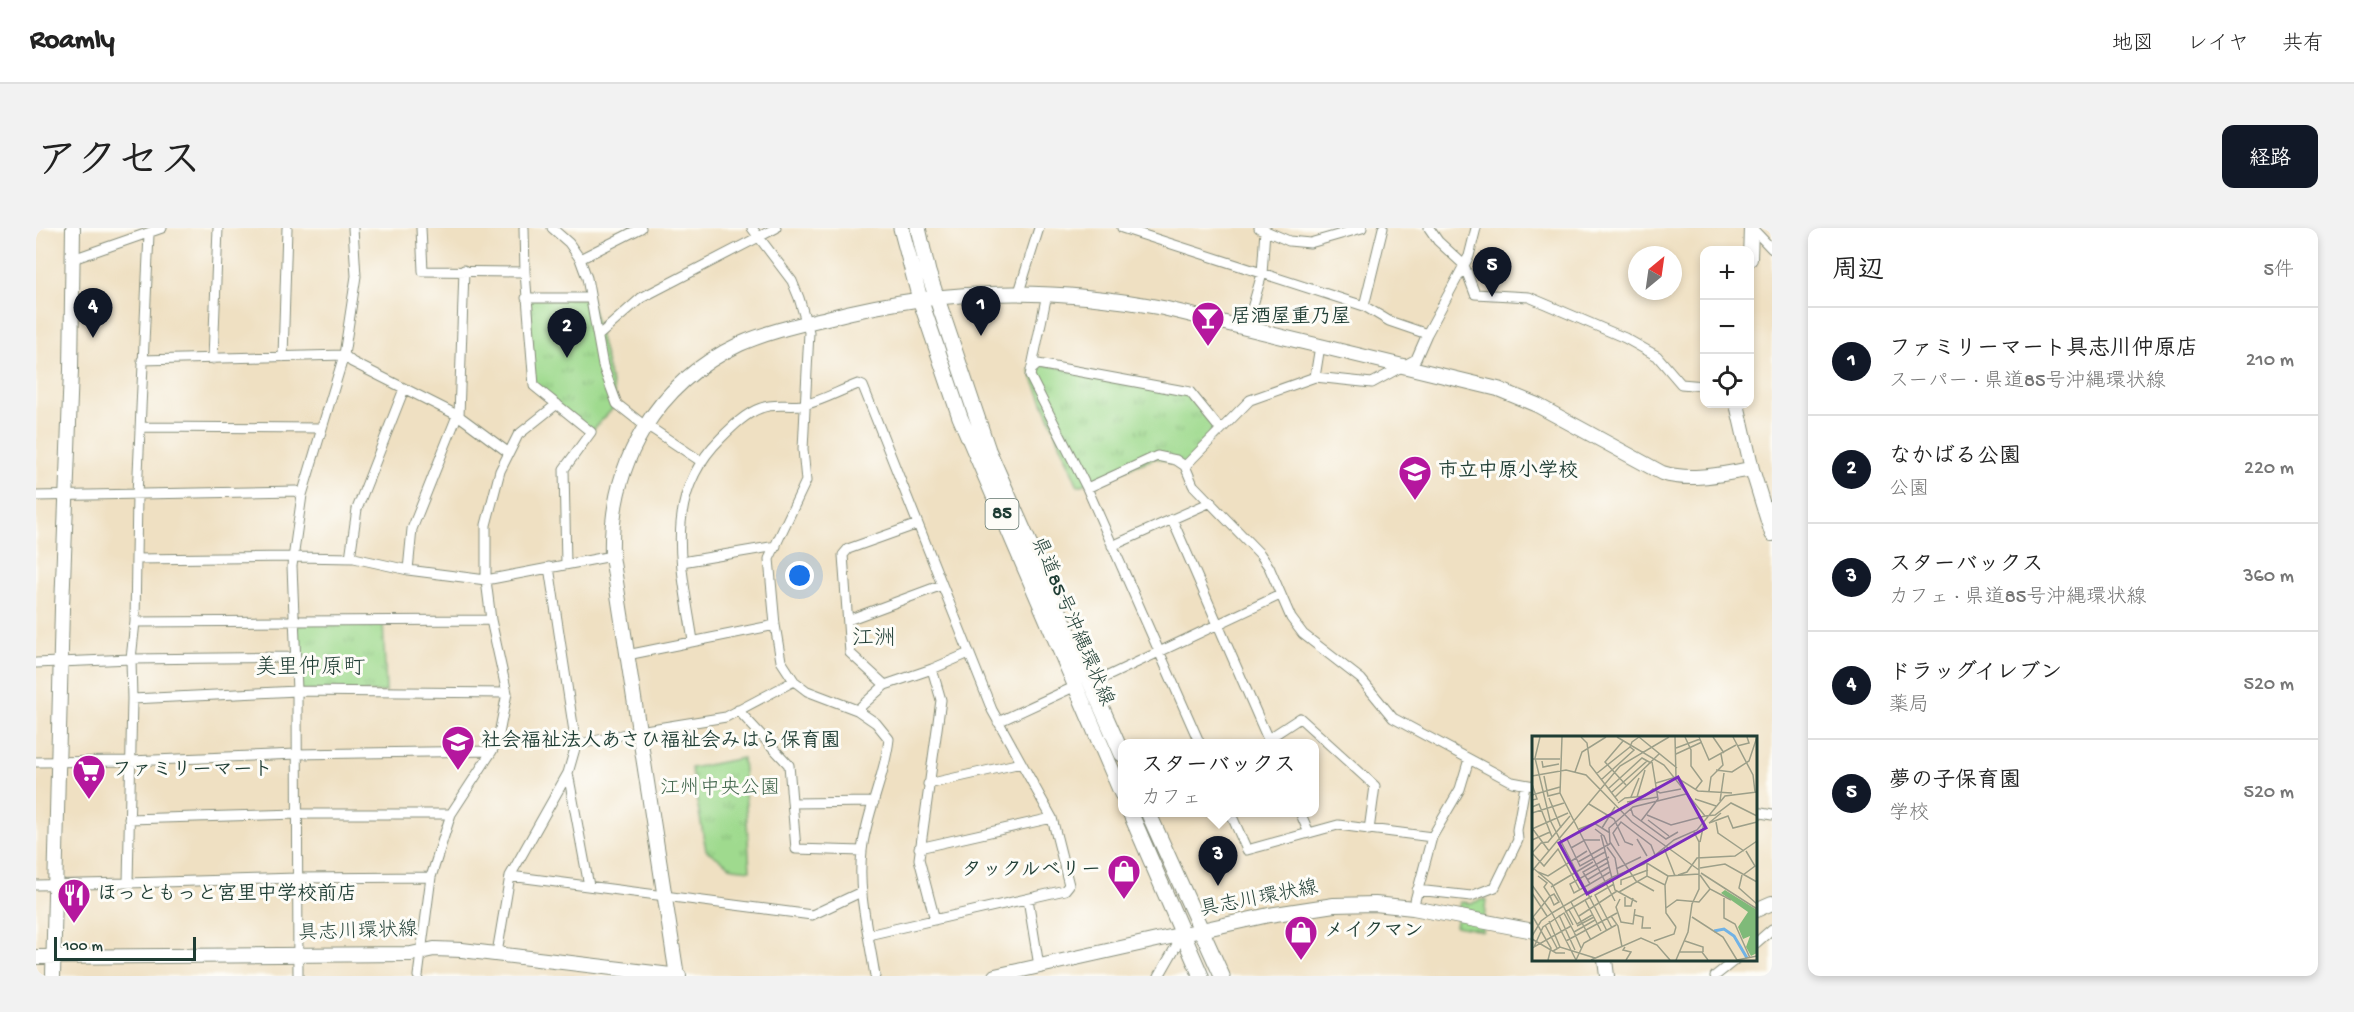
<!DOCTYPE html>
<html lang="ja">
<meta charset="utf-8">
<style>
:root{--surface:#fff;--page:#f2f2f2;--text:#222;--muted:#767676;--line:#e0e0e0;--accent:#111827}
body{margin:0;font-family:"Gochi Hand","Klee One",sans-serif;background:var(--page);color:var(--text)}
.controls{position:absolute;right:18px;top:18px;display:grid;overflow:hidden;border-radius:12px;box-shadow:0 3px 9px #0003}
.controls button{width:54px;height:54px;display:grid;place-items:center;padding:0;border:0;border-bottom:2px solid var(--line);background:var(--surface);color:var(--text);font:30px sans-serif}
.compass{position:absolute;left:1592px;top:18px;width:54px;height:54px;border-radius:50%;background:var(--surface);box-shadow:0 3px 9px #0003;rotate:29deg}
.scale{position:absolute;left:18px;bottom:15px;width:142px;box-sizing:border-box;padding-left:6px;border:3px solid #1f3d34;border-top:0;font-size:16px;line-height:21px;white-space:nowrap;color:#1f3d34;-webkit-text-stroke:4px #fdfcf7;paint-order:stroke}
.you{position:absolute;left:764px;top:348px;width:21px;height:21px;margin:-15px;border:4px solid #fff;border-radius:50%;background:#1a73e8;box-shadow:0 0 0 9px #1a73e833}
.badge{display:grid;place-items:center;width:39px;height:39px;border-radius:50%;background:var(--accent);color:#fff;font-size:20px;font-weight:700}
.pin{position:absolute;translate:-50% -50px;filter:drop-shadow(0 2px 3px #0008)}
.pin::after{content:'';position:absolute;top:32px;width:21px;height:18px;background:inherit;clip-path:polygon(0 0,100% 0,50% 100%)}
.popup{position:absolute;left:1082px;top:511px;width:201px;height:78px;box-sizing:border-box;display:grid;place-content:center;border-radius:12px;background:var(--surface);filter:drop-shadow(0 2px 4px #0005);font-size:20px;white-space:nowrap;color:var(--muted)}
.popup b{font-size:22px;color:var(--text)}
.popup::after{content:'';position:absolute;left:50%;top:100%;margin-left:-12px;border:12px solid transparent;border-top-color:var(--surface)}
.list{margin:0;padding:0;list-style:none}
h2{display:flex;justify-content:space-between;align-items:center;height:78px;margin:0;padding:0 24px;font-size:26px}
h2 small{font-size:20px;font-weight:400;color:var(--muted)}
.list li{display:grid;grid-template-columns:39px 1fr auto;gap:18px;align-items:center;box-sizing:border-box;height:108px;padding:0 24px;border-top:2px solid var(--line)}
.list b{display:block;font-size:22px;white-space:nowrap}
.list p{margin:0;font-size:20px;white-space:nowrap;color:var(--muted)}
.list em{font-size:20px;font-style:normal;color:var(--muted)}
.icon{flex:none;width:33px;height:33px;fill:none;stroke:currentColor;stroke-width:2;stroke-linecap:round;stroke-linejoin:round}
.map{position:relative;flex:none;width:1736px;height:748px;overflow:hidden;border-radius:12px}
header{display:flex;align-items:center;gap:36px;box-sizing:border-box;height:84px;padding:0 30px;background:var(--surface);border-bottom:2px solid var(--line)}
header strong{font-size:28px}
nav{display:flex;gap:33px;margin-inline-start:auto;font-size:21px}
.intro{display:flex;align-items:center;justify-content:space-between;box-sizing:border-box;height:144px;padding:0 36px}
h1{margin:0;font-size:42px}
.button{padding:15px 27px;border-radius:12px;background:var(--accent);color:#fff;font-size:21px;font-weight:700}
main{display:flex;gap:36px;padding:0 36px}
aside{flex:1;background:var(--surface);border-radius:12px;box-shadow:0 3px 9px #0003}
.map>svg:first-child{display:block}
.park{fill:url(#park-tufts);stroke:#5f8c61;stroke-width:1.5}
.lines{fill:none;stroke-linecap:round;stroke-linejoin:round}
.street-casing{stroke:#878e7b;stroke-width:11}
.secondary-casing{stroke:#878e7b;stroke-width:16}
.primary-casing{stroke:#878e7b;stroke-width:17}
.street{stroke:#fff;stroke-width:9}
.secondary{stroke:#fff;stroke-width:14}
.primary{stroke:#fff;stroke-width:15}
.labels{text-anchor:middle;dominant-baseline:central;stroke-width:6;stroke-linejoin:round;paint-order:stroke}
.shield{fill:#fdfcf7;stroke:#62766e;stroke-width:1.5}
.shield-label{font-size:18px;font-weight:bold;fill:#1f3d34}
.poi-label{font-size:20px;font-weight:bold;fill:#1f3d34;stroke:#fdfcf7;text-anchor:start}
.street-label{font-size:20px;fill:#1f3d34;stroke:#fdfcf7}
.park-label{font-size:20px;fill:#3f644a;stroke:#fdfcf7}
.quarter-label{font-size:22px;fill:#1f3d34;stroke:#fdfcf7}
.inset-river{fill:none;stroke:#71b2e5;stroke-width:3}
.inset-road{fill:none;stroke:#9c9f89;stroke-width:1.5}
.view{fill:#7b2cbf;fill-opacity:0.15;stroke:#7b2cbf;stroke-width:3}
.inset-edge{fill:none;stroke:#1f3d34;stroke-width:3}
</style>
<header>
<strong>Roamly</strong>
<nav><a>地図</a><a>レイヤ</a><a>共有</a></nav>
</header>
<div class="intro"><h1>アクセス</h1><a class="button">経路</a></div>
<main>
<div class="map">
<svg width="1736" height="748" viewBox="0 0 1736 748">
<defs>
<pattern id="park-tufts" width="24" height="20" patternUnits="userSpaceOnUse" patternTransform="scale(1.5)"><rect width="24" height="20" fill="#9fda8e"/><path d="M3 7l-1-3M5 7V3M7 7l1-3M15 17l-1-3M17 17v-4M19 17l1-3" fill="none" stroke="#88bc7b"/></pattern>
</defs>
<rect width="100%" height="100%" fill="#fdfcf7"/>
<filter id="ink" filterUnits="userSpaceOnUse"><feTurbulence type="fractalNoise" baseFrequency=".0167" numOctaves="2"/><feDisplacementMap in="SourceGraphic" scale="12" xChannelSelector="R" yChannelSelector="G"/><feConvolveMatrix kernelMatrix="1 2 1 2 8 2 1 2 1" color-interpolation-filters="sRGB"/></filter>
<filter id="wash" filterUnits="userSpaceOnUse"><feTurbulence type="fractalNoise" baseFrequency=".008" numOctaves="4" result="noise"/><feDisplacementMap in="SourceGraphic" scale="24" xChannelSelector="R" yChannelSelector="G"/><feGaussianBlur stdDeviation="1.35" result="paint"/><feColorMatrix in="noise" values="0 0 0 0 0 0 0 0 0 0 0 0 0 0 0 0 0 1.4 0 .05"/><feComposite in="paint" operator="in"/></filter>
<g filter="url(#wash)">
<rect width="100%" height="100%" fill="#efe0c2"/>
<path class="park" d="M490,70H554L581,176L555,204L498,158Z
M1002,135L1156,166L1184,202L1149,238L1120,230L1042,258L994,143Z
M347,393L350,464L261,463L259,394Z
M707,530L714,642L697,640L670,622L655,540Z
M1450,671L1447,703L1419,698L1424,674L1435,675Z"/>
</g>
<g filter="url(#ink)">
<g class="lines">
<defs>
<path id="street" d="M385,0L387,43L489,44L498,158L555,204L528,241L530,336
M488,0L489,44
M516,0L533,15L544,31L551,50L567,138L581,176L609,198L618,202L666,234
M716,0L756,53L763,70L773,104L767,221L770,253L733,331L739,397L745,433L758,453L771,463L821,482L840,495L853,511C849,549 830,585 826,623C821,665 833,707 839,748
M1086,0L1328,78L1353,93L1391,106
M1223,0L1253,13L1274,15L1326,0
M1393,0L1402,13L1428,37L1439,66L1493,69L1589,110L1621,128L1645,156L1668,158
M1716,0L1736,21
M113,6L101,267L99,394L455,392
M37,31L126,0
M544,31L605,0
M983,64L1003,0
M1011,66L994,148L1051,260L1164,516
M490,70H554
M1328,78L1347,0
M1210,101L1226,46L1229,2
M562,108L605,70L740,0
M247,129L251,0
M177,131L182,0
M106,132L308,127L316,134L423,188L473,225
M995,142L1002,136L1154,164L1184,201
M1279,149L1284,118
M423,188L428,42
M104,199L286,200
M1149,238L1214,172L1279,149L1336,155L1380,131L1391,106L1433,28L1440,0
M1051,260L1121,228L1140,232L1149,238L1157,257L1224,326L1233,339L1255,390L1267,406L1325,451L1357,490L1476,554L1498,558
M0,268L260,263L266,267
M1136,291L1234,516
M1076,318L1175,274
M314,330L321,281L368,161
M100,331L258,329L318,330L372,342L450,352L576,328
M646,334L740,318
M372,342L376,301L421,188
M812,392L906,357
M657,413C646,340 625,269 685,210C696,199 710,185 725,180C740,174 756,180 771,176C788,172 805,162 822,156L827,158L956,482L1016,590L1033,657L1029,662L832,707
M591,427L739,397
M0,435L95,431L260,429
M896,441L905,472L883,631L899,692
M1055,456L1244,367
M849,457L814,425L807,327L812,321L882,296
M96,471L95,431L99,394
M702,482L753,537L760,621L826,623
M821,482L849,457L896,441L933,425
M962,494L1040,458
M1232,511L1264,490L1339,558L1333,602
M540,517L603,503L690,489L758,453
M0,534L94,533L261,526L456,523
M532,545L553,658
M892,556L985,535
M757,575L838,574
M1194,584L1211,622L1302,597L1396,609
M1264,584L1273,605
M1720,584L1736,587
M93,591L261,586H415
M883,620L1016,590
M474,648L776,687L825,664
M395,649L261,650L92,655L96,471L261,463L471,465
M0,657L92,655
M1381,662L1435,668L1459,659L1482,612L1481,602L1489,558
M992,671L1003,738
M1377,680L1396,609L1424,561L1433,531
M1720,715L1736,701
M461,725L474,648L532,545L540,517L513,339
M262,748L261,463L256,338L266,267L308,127L320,48L317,0
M382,748L395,649L415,586L456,523L462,511L471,465L455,392L450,352V297L464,243L482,207L521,176
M1123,748L1147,706
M1679,748L1699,732"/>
<path id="secondary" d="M1714,31L1715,0
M1701,176L1716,241L1736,306
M1720,682L1736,675
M0,729L375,726L398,721L426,722L643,748
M1569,732L1571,748
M17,748L26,380L35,142L37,0
M641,748L576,328C573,235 619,156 704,116C731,104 762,97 791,90C903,60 1013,58 1127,80L1462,161L1501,177L1626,245C1656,254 1685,246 1716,241
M959,748L1233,687L1298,677L1339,676L1377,680L1498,703"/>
<path id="primary" d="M865,0L884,71L924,189L1086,566
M882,0L892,44L952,222L1086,526
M1094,584L1165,748
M1112,584L1186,748"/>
</defs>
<use href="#street" class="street-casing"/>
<use href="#secondary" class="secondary-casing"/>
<use href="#primary" class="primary-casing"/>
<use href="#street" class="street"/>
<use href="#secondary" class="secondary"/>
<use href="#primary" class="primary"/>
</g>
</g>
<defs>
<symbol id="bar-pin" viewBox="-11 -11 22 30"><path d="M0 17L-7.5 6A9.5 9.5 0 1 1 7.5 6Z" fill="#b5179e" stroke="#fdfcf7"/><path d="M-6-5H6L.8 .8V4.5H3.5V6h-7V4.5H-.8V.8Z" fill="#fff"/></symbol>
<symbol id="school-pin" viewBox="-11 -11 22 30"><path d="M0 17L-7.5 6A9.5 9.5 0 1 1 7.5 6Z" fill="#b5179e" stroke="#fdfcf7"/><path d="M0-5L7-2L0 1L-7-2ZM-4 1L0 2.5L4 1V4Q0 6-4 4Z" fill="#fff"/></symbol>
<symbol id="supermarket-pin" viewBox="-11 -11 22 30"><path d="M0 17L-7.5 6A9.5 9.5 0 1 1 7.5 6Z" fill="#b5179e" stroke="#fdfcf7"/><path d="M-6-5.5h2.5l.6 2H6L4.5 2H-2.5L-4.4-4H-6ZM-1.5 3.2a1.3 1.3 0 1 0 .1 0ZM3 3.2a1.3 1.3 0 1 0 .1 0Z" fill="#fff"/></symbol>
<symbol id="shop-pin" viewBox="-11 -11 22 30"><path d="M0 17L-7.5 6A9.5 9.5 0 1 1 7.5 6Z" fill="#b5179e" stroke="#fdfcf7"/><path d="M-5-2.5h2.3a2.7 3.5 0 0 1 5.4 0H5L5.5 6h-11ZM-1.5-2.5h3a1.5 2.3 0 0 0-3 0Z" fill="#fff"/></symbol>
<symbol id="restaurant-pin" viewBox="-11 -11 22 30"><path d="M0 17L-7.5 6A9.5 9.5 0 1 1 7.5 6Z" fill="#b5179e" stroke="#fdfcf7"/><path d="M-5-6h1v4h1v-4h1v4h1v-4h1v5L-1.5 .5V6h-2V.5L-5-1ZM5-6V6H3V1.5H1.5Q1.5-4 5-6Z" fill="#fff"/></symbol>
</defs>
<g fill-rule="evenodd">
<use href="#bar-pin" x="1153" y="71" width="38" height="52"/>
<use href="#school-pin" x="1360" y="225" width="38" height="52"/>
<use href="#school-pin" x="403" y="495" width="38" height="52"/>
<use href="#supermarket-pin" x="34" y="524" width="38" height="52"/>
<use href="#shop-pin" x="1069" y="624" width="38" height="52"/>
<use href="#restaurant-pin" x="19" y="648" width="38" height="52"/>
<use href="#shop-pin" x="1246" y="685" width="38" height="52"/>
</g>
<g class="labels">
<rect class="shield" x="949.5" y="271" width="33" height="30" rx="4.5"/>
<g class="shield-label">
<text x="966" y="286">85</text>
</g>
<g class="poi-label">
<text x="1195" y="90">居酒屋重乃屋</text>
<text x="1402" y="244">市立中原小学校</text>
<text x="445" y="514">社会福祉法人あさひ福祉会みはら保育園</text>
<text x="76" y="543">ファミリーマート</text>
<text x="1065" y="643" text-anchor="end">タックルベリー</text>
<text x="61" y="667">ほっともっと宮里中学校前店</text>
<text x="1288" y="704">メイクマン</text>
</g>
<g class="street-label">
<text transform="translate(1035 394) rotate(67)">県道85号沖縄環状線</text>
<text transform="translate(1223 672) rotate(-11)">具志川環状線</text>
<text transform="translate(322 705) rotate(-2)">具志川環状線</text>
</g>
<g class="park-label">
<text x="684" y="561">江州中央公園</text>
</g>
<g class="quarter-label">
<text x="838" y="412">江洲</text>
<text x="274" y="441">美里仲原町</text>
</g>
</g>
<g transform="translate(1496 508)">
<rect width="225" height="225" fill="#efe0c2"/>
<path d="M193,154L225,174V217L219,220L214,211L218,200L211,203L206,191L216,176L189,157Z" fill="#7fba79"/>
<path class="inset-river" d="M182,195L192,193L202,200L215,222"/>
<path class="inset-road" d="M8,1L3,22L18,84L75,195M30,1L28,57L42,85M49,1L55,7L58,29L86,65M85,1L132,29L173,80L183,79L199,67L225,80M107,1L145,32M143,1L144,41M153,1L159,14V30L170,45L163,54M167,1L177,24L204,9M181,1L192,17M201,1L221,39L223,56M91,5L73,26L94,49M205,10L217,7L215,1M144,12L168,3M144,18L170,6M0,23H28M10,25L11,31L27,28M184,34L200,36L217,25L225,1M43,36L50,16L74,1M64,38L98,11M0,40L34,34L54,39L100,86L167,134M12,40L16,60L28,57M69,44L102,14L98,11L100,6L107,1M124,47L144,41L166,55L200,57M0,48L5,63L0,64M76,53L110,22L119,27M177,55L179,41L191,29L189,18M79,57L115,25M0,59L28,51M83,61L127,18M99,61L107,42M105,61L113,34M17,62L29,92M163,63L184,70M188,65L192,37M95,66L126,61M86,67L93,62L113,60L121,53L128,57L149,53M57,68L82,83L93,106L101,109M0,71L7,68L20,101M99,73L101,79L134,103L146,96M0,77L32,67M189,77L177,87L196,80L201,92L225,86M115,79L139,89L173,80M116,84L137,100M42,85L83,165M109,85L126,63L120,26M184,86L186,97L212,115M0,92L17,115M70,92L83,71M0,93L36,77M47,93L62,87L78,97M63,93L72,100L76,110M69,99L83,154L105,166M35,103L48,130L73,116M105,103L115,120M0,104L18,96M168,106L172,87M87,110L81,97L89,86L119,109L123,119M75,111L83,122L86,139M39,112L53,104H68M132,112L143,140M0,117L12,130L26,113L48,154M0,117L9,107L16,106L38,80M77,121L51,136L58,148L78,136M46,126L79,107M1,132L20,148L41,189M168,132L193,128L225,146M84,133L109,121M0,135L88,30L137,1M6,136L16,140L55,115M169,137L225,173M146,139L155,136L165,122L203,120L225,105M168,139L178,153L199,164M210,139L207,152L225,168M211,139L223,130L214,115M6,140L15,147L12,151L18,160L1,181L19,212L16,224M115,140V127L136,140M55,144L77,131M58,148L42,157L38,148L77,126M0,149L20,177L81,141L112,128L142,104L165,94L193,60L225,56M89,149V144L116,134M133,149L134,177L144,191M19,151L61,126M122,155L104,145L78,106L77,92L101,71L154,58M87,156L115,140L133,149L136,140L167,138M0,157L15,180M22,158L27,166L22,169L18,160ZM93,161V170H99L101,162M192,162V182L203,188L218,222M88,163L84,171L89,186L101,188L103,173M53,164L69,195M39,166L59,204M134,172L145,164L167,166L178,153M37,174L45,188L60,179M33,176L60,160M27,179L43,214M103,179L111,181L110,192H119M47,180L85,155M79,180L86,190L90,211M160,181L191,201L205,224M17,185L28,211M13,189L25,212M39,190L2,211L11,191L32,177L42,196L49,212M45,190L62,181M80,192L63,159L82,148M42,196L63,184M0,200L9,185L20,177L44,224M0,203L24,217H33M34,205L85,177M122,205L142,198L144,191M153,205L171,211V216M93,211L91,214L99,216L94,224M21,215L28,211L63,222M148,216H170L176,224M44,224L52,207L84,189M59,224L109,202L125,209L138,224M144,224L156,196L160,168L167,153V106L162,96M205,224L225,220"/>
<path class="view" d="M146,41L174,92L55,158L27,107Z"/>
<rect width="225" height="225" class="inset-edge"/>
</g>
</svg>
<div class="controls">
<button>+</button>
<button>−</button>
<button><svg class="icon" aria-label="locate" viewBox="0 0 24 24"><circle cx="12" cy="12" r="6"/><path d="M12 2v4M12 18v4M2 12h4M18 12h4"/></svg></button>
</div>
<svg class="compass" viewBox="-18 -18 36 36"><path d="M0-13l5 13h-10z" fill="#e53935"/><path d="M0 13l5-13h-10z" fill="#767676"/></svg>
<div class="scale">100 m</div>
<div class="you"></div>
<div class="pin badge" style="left:945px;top:108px">1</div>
<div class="pin badge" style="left:531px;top:130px">2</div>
<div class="pin badge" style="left:1182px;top:658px">3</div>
<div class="popup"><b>スターバックス</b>カフェ</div>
<div class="pin badge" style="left:57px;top:110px">4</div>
<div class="pin badge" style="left:1456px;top:69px">5</div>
</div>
<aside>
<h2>周辺<small>5件</small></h2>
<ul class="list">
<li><span class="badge">1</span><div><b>ファミリーマート具志川仲原店</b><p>スーパー · 県道85号沖縄環状線</p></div><em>210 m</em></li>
<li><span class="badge">2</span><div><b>なかばる公園</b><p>公園</p></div><em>220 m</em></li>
<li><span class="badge">3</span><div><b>スターバックス</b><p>カフェ · 県道85号沖縄環状線</p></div><em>360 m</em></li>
<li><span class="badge">4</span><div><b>ドラッグイレブン</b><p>薬局</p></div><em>520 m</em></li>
<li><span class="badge">5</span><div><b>夢の子保育園</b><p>学校</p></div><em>520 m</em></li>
</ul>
</aside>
</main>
